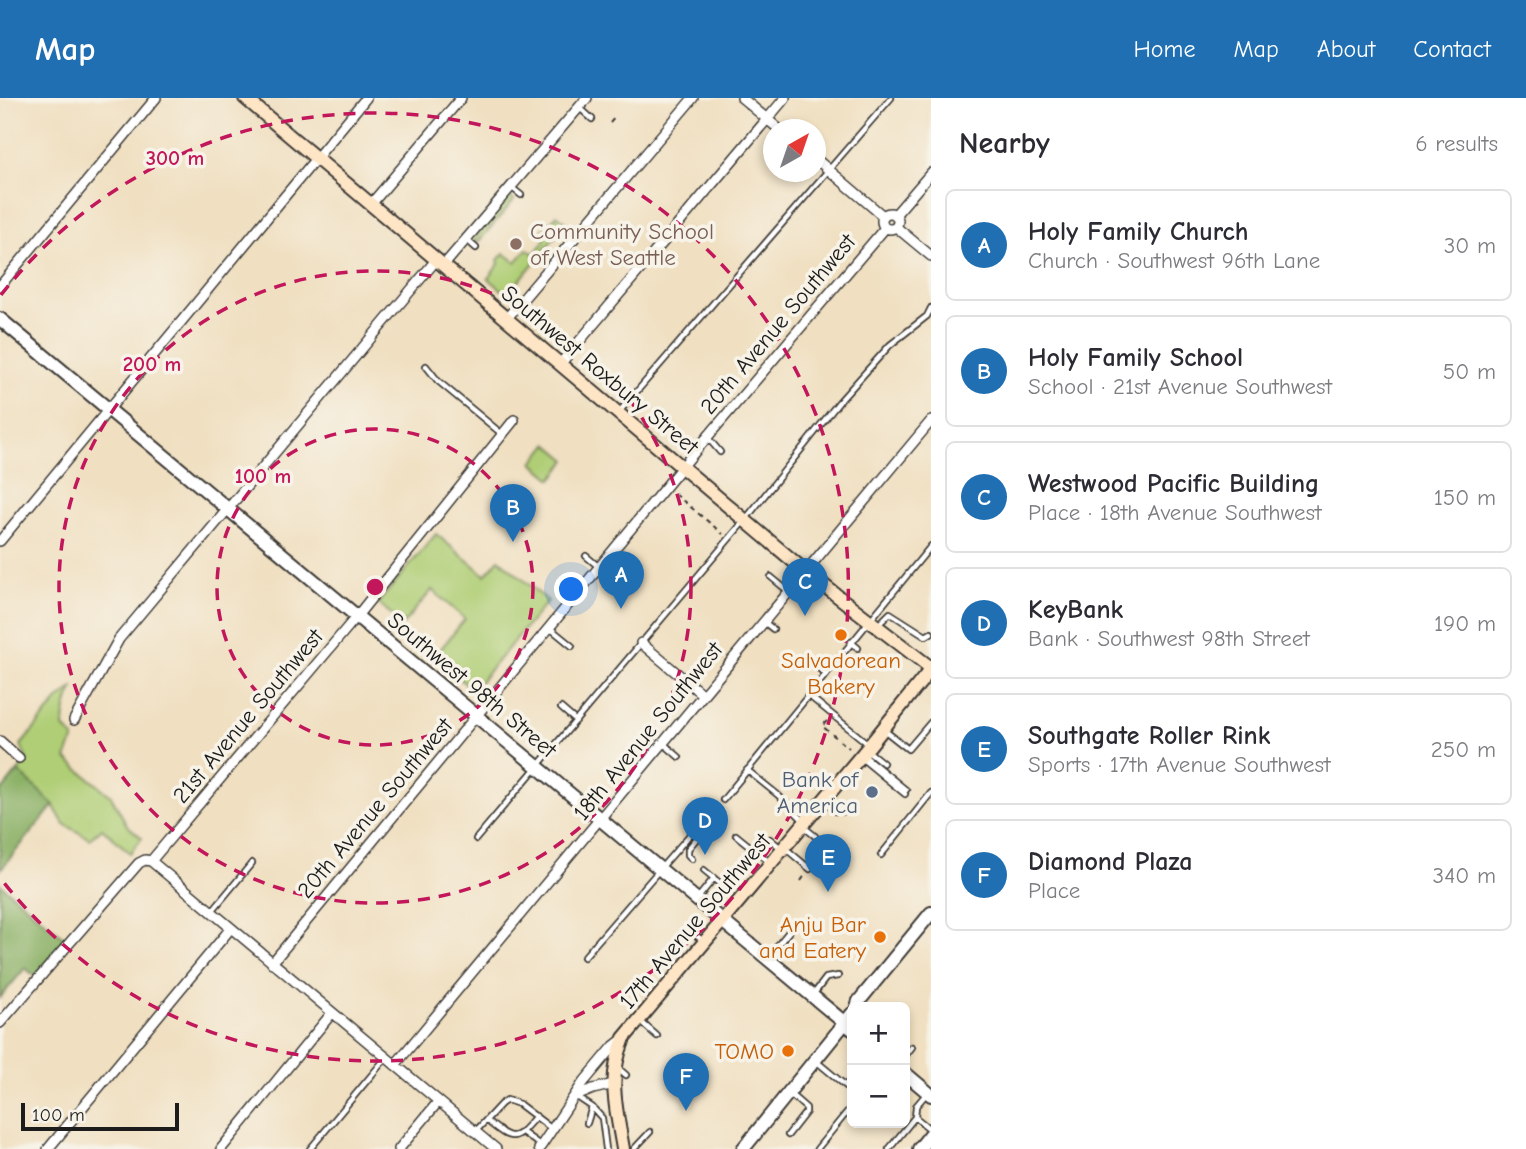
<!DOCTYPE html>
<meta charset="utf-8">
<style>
:root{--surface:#fff;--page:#f7f7f7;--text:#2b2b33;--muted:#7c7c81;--line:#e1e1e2;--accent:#1f6fb2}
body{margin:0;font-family:"Comic Neue",sans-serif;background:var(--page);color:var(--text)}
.controls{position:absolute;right:21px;bottom:21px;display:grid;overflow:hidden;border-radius:10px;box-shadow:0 4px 10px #0003}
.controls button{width:63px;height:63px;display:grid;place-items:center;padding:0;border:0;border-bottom:2px solid var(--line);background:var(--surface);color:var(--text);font:35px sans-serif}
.compass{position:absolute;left:763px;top:21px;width:63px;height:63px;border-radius:50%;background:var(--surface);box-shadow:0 4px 10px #0003;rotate:40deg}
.scale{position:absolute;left:21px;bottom:18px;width:158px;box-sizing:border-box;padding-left:7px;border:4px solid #1c1c1c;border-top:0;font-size:19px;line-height:24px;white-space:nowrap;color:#1c1c1c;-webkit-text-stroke:5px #f7f3e8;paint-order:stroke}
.you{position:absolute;left:572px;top:492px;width:24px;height:24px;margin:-18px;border:5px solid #fff;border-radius:50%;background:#1a73e8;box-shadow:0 0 0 10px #1a73e833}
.badge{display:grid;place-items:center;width:46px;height:46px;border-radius:50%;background:var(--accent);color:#fff;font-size:23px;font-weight:700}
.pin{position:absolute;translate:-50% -58px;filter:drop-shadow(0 2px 4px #0008)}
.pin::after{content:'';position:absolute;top:37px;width:24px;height:21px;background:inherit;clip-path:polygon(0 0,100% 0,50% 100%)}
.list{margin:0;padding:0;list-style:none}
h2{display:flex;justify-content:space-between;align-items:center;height:91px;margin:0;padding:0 28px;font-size:30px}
h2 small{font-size:23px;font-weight:400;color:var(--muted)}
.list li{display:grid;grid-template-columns:46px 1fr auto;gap:21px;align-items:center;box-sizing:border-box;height:112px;margin:0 14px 14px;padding:0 14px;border:2px solid var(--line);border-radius:10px}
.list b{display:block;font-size:26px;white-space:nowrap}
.list p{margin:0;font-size:23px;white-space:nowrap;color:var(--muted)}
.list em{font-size:23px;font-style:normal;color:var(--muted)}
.map{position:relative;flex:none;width:931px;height:1051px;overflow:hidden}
header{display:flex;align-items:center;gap:42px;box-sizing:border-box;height:98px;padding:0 35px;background:var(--accent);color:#fff}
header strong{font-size:33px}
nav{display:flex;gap:38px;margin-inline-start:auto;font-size:24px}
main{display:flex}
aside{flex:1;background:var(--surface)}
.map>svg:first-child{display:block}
.green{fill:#afce75;stroke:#667548;stroke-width:2}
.forest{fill:#8bb166;stroke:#546641;stroke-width:2}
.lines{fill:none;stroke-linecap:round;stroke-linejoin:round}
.service-casing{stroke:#3c3935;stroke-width:8}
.minor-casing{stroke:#3c3935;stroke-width:12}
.tertiary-casing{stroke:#3c3935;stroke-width:16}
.secondary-casing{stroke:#3c3935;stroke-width:16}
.path{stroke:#3c3935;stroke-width:2;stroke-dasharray:5 5;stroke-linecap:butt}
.service{stroke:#fff;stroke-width:4.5}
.minor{stroke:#fff;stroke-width:9}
.tertiary{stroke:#fff;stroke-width:12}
.secondary{stroke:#fee5c5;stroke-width:12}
.ring{fill:none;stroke:#c2185b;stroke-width:3.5;stroke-dasharray:12 9}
.education-dot{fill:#8d6e63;stroke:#f7f3e8;stroke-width:2.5}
.food-dot{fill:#e8710a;stroke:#f7f3e8;stroke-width:2.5}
.service-dot{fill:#5c6f8a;stroke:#f7f3e8;stroke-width:2.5}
.labels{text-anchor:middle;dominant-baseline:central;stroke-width:7;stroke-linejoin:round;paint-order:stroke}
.education-label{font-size:23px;fill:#785e54;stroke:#f7f3e8;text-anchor:start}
.street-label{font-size:23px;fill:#1c1c1c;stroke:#f7f3e8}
.food-label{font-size:23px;fill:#c56008;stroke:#f7f3e8;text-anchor:end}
.service-label{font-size:23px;fill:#4e5e75;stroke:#f7f3e8;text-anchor:end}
.centre{fill:#c2185b;stroke:#f7f3e8;stroke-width:3.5}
.ring-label{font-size:21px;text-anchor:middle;font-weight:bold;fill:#c2185b;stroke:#f7f3e8;stroke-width:7;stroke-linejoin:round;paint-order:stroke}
</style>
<header>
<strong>Map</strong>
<nav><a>Home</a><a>Map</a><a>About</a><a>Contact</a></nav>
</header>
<main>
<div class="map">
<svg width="931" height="1051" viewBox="0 0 931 1051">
<rect width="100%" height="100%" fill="#f7f3e8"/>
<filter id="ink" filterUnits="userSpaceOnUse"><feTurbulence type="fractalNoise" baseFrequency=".0143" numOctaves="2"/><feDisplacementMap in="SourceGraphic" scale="14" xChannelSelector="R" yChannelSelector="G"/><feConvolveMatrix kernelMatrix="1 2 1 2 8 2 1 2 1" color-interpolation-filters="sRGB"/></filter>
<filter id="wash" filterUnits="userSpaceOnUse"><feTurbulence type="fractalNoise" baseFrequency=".00686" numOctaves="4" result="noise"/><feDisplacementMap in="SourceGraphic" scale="28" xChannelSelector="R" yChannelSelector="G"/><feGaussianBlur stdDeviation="1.57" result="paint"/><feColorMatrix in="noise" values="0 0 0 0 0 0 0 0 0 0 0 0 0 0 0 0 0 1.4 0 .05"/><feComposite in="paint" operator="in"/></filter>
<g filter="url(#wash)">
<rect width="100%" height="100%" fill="#f0dfc0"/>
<path class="green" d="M510,98L514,102L479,143L474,144V141Z
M557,117L566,125L508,197L488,180L499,166L498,162L504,155L516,164L527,151L534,156L545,142L539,137Z
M548,346L567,362L552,381L533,365Z
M436,436L485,477L499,461L548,503L473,592L434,559L465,521L432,492L403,526L378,505Z
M74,589C67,602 64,613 64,629L74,640L66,661L111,698L127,727L142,740L130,755L102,730L90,741L64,726L53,707L0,772V695L27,662L21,647L59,601Z"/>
<path class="forest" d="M18,673L54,707L0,772V695Z
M0,786L67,842L36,879L25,870L0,900Z"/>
</g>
<g filter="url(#ink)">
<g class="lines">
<defs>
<path id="service" d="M580,10L592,21
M511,89L521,97
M467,142L476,150
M426,268L438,283L502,336
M619,314L891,0
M708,340L720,354
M586,458L599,469
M771,479L788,493
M764,524L773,531
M877,528L890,515L926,538L931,535
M550,530L572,548
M851,544L858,550
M817,569L826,576
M808,597L867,645
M561,610L576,623
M884,632L908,651L931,624
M664,646L679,659
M867,652L883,665
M863,657L906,692
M860,659L905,696
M747,672L778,697L804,723
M723,702L931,448
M824,704L835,713
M805,730L815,738
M736,737L768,763
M476,741L745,422L839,304L890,247L927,218L931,210
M770,741L782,751
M785,750L810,771
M881,757L931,695
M692,761L688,757V751L711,723L718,721
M704,772L721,786
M697,801L714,780
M212,813L252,765
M693,835L702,842
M584,859L706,718L712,717L719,722
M768,859L796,825
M813,897L826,880L838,878
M640,923L657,938
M905,958L912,949
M816,963L852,993
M618,970L626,977
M577,999L592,1009L587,1025
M592,1009L602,1020L606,1051
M915,1019L931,1032
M486,1022C513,1044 514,1044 536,1018
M475,1034L501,1006L507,1002L519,1006L552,1031
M522,1034L540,1047
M788,1037L806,1014V1010L790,996
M310,1051L385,961
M634,1051L650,1034
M817,1051L852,1008
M889,1051L915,1019L916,1008L927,995"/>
<path id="minor" d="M742,0L780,32
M816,61L883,118
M372,105L461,0
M882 123a8 8 0 1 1 16 0a8 8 0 1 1-16 0Z
M895,117L931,75
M896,129L931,158
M444,167L587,0
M0,188L156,0
M507,220L693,0
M561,265L785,0
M0,443L366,0
M641,545L703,597
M74,622L119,541L437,161
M0,643L19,660
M151,763L496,1051
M272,865L682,369L885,130
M0,925L139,765L145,762L151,763L357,518L514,322
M395,967L931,323
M576,998L593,991L614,986
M48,1051L231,830
M221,1051L332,915
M399,1051L438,1004
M539,1051L583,985L614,948L623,941"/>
<path id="tertiary" d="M0,221L852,931
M857,909L859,903L931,815
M905,975L931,997
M743,1051L852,916
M919,1051L931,1036"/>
<path id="secondary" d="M245,0L805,473L931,570
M623,1051C616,1008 607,983 624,940L870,647L931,571"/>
</defs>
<use href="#service" class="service-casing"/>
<use href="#minor" class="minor-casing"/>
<use href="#tertiary" class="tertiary-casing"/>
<use href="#secondary" class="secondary-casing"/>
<path class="path" d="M610,25L615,19
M675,396L723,436
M827,623L822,628L849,650
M842,717L854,711
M801,783L805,777"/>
<use href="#service" class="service"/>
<use href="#minor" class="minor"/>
<use href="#tertiary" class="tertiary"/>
<use href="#secondary" class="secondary"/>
</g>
</g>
<g class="ring">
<circle cx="375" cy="489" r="158"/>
<circle cx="375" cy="489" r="316"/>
<path d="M1 197A474 474 0 1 1 1 781"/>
</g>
<circle class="education-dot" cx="516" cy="146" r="7"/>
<g class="food-dot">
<circle cx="841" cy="537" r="7"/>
<circle cx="880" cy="839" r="7"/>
<circle cx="788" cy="953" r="7"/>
</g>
<circle class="service-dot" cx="872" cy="694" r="7"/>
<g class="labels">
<g class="education-label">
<text x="530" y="133">Community School<tspan x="530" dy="26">of West Seattle</tspan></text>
</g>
<g class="street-label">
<text transform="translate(778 226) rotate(-50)">20th Avenue Southwest</text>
<text transform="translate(600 272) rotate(40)">Southwest Roxbury Street</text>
<text transform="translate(472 587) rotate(40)">Southwest 98th Street</text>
<text transform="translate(248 618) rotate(-50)">21st Avenue Southwest</text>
<text transform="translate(648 633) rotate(-51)">18th Avenue Southwest</text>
<text transform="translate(375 710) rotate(-50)">20th Avenue Southwest</text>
<text transform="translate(695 823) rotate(-50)">17th Avenue Southwest</text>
</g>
<g class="food-label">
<text x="841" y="562" text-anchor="middle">Salvadorean<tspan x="841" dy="26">Bakery</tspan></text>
<text x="866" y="826">Anju Bar<tspan x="866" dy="26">and Eatery</tspan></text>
<text x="774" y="953">TOMO</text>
</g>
<g class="service-label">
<text x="858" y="681">Bank of<tspan x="858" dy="26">America</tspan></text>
</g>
</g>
<circle cx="375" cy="489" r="10" class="centre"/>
<g class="ring-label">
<text x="175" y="67">300 m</text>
<text x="152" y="273">200 m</text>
<text x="263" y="385">100 m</text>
</g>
</svg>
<div class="controls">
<button>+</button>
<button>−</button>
</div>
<svg class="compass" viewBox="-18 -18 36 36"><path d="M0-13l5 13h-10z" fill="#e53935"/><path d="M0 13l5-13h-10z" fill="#7c7c81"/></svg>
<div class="scale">100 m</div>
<div class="you"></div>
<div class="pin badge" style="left:621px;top:511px">A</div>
<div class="pin badge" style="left:513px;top:444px">B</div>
<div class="pin badge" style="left:805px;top:518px">C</div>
<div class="pin badge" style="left:705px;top:757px">D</div>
<div class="pin badge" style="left:828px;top:794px">E</div>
<div class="pin badge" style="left:686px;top:1013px">F</div>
</div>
<aside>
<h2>Nearby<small>6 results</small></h2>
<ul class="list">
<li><span class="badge">A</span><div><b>Holy Family Church</b><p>Church · Southwest 96th Lane</p></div><em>30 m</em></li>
<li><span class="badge">B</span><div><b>Holy Family School</b><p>School · 21st Avenue Southwest</p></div><em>50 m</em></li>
<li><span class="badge">C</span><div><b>Westwood Pacific Building</b><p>Place · 18th Avenue Southwest</p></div><em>150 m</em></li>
<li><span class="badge">D</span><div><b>KeyBank</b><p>Bank · Southwest 98th Street</p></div><em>190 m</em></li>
<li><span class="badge">E</span><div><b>Southgate Roller Rink</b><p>Sports · 17th Avenue Southwest</p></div><em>250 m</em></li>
<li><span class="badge">F</span><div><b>Diamond Plaza</b><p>Place</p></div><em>340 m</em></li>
</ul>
</aside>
</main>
